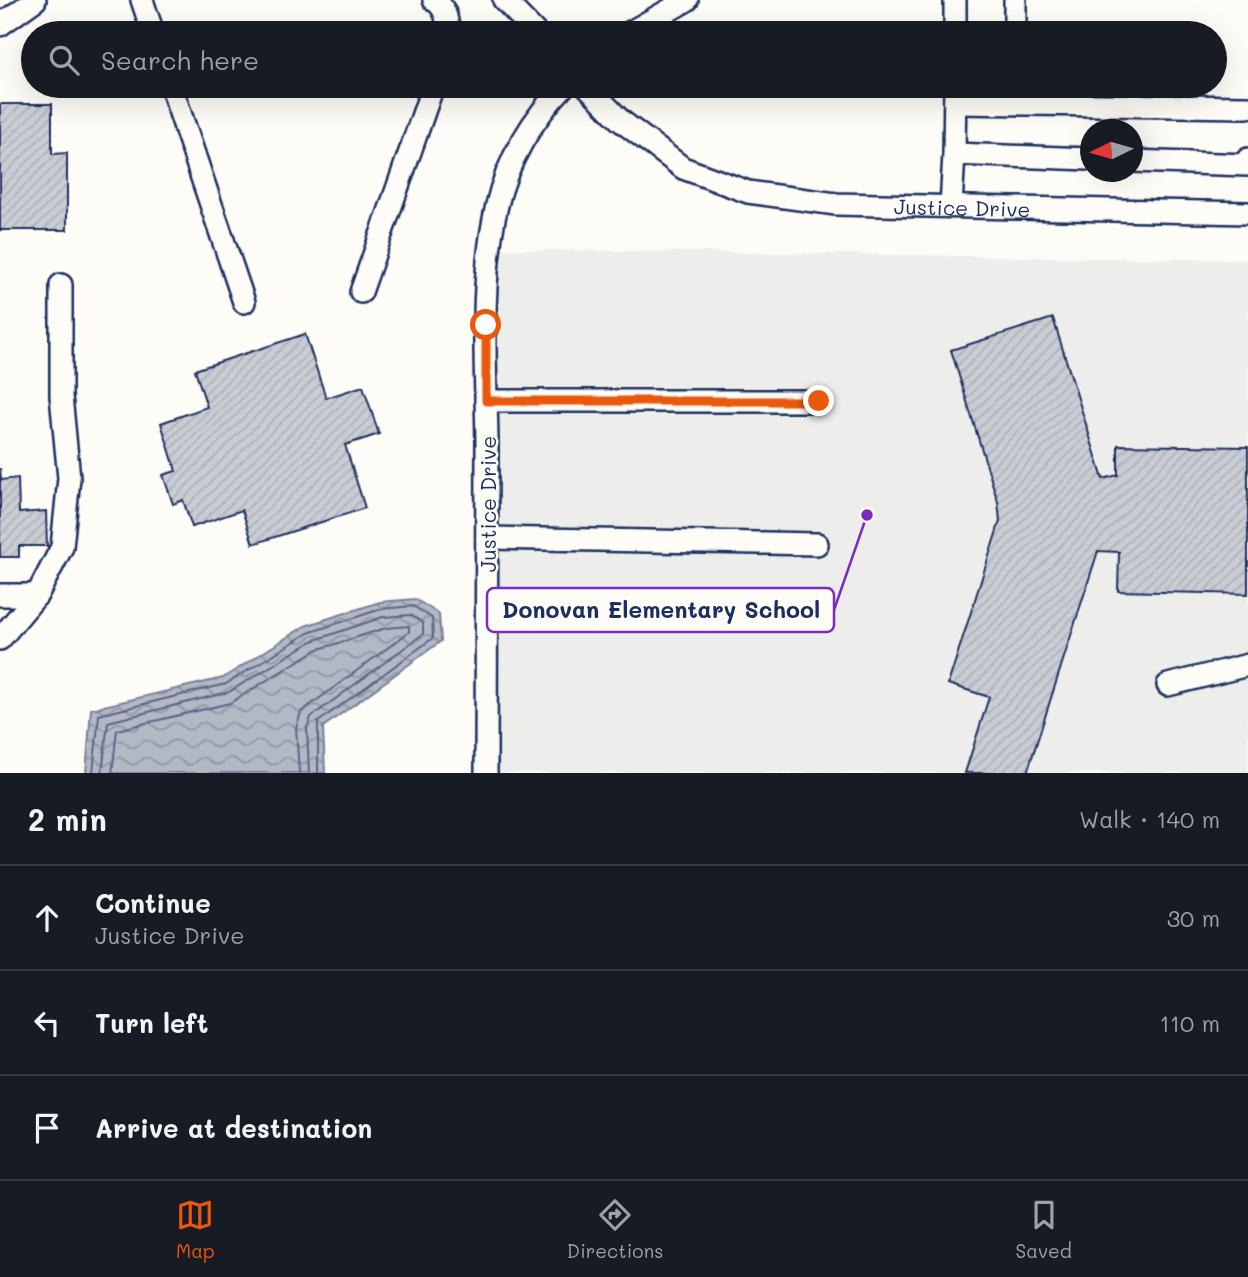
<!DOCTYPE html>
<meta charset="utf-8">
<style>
:root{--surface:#171b24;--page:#242831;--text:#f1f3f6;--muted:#9ea1a6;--line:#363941;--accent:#ea580c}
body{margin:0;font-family:Mali,sans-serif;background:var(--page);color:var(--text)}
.compass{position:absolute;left:1080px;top:119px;width:63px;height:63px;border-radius:50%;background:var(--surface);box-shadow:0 7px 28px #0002;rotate:265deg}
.stop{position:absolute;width:21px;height:21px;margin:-16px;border:5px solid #ea580c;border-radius:50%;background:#fff}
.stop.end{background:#ea580c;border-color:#fff;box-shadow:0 2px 7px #0008}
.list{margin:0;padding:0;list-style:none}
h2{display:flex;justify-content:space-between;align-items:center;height:91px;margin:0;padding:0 28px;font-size:30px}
h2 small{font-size:23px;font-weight:400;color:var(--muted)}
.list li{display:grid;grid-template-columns:46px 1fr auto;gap:21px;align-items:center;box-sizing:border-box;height:105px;padding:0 28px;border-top:2px solid var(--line)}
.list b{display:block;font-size:26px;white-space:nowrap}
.list p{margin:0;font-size:23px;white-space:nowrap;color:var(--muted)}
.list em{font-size:23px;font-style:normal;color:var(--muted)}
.icon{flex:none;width:38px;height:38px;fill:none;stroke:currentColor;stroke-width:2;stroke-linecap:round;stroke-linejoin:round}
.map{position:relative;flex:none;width:1248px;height:773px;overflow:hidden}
.search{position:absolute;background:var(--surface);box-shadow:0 7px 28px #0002;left:21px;right:21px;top:21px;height:77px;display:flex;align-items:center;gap:18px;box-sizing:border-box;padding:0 24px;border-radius:38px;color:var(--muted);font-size:26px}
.sheet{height:406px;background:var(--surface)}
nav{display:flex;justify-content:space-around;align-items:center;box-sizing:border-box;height:98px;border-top:2px solid var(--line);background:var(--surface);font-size:19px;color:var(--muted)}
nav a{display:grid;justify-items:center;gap:4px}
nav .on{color:var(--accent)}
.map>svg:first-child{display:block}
.built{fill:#edeeec}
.water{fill:url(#water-waves);stroke:#76819c;stroke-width:2}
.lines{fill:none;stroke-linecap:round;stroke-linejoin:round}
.shore{stroke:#586687;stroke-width:2}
.building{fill:url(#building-hatch);stroke:#1b2f5e;stroke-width:2}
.minor-casing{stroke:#1b2f5e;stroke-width:26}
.minor{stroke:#fdfcf7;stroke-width:21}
.route{stroke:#ea580c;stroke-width:9}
.labels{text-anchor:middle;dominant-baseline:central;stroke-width:5;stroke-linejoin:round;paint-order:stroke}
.street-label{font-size:21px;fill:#1b2f5e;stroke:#fdfcf7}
.leader{fill:none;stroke:#7b2cbf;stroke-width:2.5}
.callout-dot{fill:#7b2cbf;stroke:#fdfcf7;stroke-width:2.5}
.callout{fill:#fdfcf7;stroke:#7b2cbf;stroke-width:2.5}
.callout-label{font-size:23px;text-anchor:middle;font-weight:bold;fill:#1b2f5e}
</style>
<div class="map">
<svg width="1248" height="773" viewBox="0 0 1248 773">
<defs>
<pattern id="water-waves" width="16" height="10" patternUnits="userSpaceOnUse" patternTransform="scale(1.75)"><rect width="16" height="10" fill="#b3b8c5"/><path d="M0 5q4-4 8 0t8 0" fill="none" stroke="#9196a3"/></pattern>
<pattern id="building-hatch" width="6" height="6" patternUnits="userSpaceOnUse" patternTransform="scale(1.75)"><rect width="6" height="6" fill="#c9ccd3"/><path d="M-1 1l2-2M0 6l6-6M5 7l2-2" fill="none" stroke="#acb0b8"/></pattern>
</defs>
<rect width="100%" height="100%" fill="#fdfcf7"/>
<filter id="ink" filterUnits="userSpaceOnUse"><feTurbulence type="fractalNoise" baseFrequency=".0143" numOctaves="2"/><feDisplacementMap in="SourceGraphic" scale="14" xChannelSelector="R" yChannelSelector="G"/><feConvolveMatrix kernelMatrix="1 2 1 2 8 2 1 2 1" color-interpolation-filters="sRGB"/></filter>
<g filter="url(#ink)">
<path class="built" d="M489,249L1248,260V773H486Z"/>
<path class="water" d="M415,599L439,614L441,641L323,727L325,773H86L91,709L223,678L305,626L380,602Z"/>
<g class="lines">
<path class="shore" d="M93,773L99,715L226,684L308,633L381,609L413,606L432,618L433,638L318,722V773
M102,773L108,722L229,692L312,641L383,617L411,615L423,623V634L311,717L307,728L309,773
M112,773L117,730L230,703L316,650L386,628L409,626V632L301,712L296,728L299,773"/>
</g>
<path class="building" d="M0,104H52V154L67,153V230H0Z
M1053,318L1103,479L1118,475V445L1248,447V594L1118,591L1119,552L1098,551L1027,773H965L989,697L948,684L1000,521L998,502L951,350Z
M305,334L326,398L363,386L379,434L345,445L365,508L253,544L242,510L192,527L183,500L173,504L163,475L176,471L161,423L207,407L195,370Z
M0,468L1,480L18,478L19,513L46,511L47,546H19V557H0Z"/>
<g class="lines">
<defs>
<g id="minor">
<path d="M142,0L153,33"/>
<path d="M434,0C446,7 448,20 448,33"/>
<path d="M504,0L536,33"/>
<path d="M0,25L35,0"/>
<path d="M629,33L687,0"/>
<path d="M955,33V0"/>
<path d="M1015,33V0"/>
<path d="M171,86L244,302"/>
<path id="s1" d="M587,86L620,120L683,168L748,192L836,204L1248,213"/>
<path d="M955,103L1248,107"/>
<path d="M954,154L955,86"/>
<path d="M1132,161L1248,165V159"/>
<path d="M951,206L954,154L1090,159"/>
<path d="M361,292L433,86"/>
<path d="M486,401H819"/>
<path d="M487,538L817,544"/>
<path d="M0,595H37"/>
<path d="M0,639L37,595L62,547L69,478L61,396V285"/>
<path d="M1168,685L1248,665"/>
<path d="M486,773C487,663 487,553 487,443C486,365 479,282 497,205C507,161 533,118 564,86"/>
</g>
</defs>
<use href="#minor" class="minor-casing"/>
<use href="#minor" class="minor"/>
</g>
</g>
<g class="lines" filter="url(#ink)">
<path class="route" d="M486,325V401H819"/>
</g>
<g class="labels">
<g class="street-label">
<text stroke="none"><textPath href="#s1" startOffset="411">Justice Drive</textPath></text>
<text transform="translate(487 504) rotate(-90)">Justice Drive</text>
</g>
</g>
<path class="leader" d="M867 515L834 610"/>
<circle class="callout-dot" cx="867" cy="515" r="7"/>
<rect class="callout" x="487" y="588" width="347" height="44" rx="7"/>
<g class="callout-label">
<text x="661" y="618">Donovan Elementary School</text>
</g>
</svg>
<svg class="compass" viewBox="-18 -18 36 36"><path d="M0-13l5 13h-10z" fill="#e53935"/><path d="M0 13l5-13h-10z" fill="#9ea1a6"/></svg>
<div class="stop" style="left:486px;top:325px"></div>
<div class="stop end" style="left:819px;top:401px"></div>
<div class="search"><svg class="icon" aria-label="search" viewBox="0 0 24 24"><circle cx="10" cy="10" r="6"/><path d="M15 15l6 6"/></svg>Search here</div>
</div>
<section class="sheet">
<h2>2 min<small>Walk · 140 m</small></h2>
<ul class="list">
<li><svg class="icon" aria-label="ahead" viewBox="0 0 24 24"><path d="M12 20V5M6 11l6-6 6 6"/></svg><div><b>Continue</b><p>Justice Drive</p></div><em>30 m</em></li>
<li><svg class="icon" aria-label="left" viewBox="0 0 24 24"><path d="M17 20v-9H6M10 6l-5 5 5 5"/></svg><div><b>Turn left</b></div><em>110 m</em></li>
<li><svg class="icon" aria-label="arrive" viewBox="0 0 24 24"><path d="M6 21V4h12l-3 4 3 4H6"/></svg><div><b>Arrive at destination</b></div></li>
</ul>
</section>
<nav>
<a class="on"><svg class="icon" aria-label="map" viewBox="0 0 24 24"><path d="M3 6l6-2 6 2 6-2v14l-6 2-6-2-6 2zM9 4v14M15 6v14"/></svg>Map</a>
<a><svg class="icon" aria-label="directions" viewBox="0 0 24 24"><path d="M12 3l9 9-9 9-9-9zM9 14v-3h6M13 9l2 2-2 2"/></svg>Directions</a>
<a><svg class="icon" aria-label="saved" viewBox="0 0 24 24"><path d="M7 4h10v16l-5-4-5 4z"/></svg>Saved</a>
</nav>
